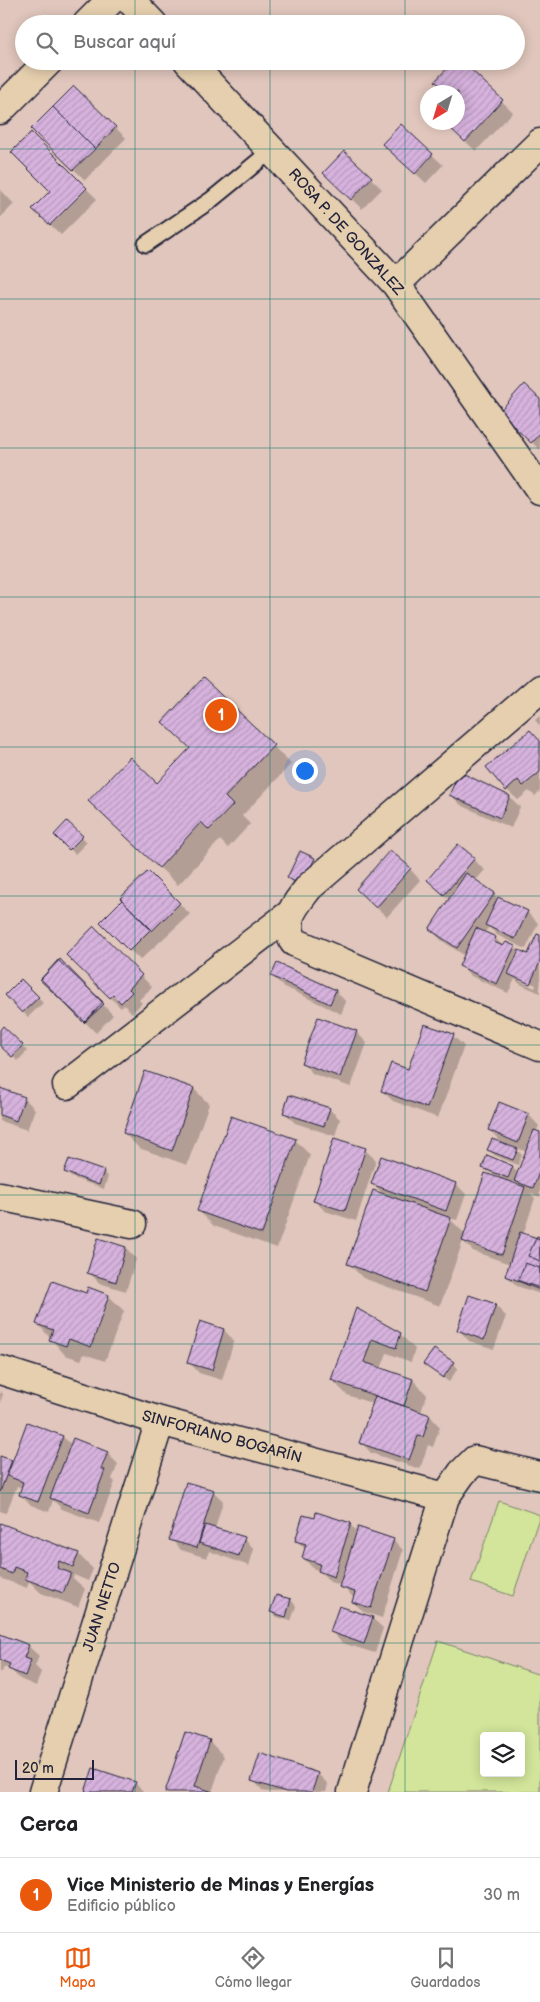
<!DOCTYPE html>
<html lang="es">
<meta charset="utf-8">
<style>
:root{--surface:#fff;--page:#f6f6f6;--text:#202124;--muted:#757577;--line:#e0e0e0;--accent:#ea580c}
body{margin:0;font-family:"Balsamiq Sans",sans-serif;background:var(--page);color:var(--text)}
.controls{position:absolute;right:15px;bottom:15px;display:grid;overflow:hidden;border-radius:5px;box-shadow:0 2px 12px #0003}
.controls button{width:45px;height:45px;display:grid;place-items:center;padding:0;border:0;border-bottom:1px solid var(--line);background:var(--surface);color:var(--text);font:25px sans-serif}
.compass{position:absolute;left:420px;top:85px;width:45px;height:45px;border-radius:50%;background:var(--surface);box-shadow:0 2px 12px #0003;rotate:218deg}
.scale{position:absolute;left:15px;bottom:12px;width:79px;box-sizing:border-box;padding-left:5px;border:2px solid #22223b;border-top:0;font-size:14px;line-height:18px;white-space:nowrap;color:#22223b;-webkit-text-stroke:4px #e5cfae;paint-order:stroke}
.you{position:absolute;left:304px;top:770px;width:18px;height:18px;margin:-12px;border:4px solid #fff;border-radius:50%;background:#1a73e8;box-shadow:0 0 0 8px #1a73e833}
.badge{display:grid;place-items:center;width:32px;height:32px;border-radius:50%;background:var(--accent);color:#fff;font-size:16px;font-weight:700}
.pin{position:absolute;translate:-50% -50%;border:2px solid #fff;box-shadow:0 1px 5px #0006}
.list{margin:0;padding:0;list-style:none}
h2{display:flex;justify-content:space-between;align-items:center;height:65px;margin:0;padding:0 20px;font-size:21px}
h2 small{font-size:16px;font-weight:400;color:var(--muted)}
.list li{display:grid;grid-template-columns:32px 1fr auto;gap:15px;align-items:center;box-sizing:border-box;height:75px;padding:0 20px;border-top:1px solid var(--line)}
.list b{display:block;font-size:19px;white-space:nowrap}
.list p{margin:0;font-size:16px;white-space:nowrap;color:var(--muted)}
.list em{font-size:16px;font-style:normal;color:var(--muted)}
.icon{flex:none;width:28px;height:28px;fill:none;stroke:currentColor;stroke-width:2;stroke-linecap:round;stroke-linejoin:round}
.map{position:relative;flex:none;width:540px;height:1792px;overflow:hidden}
.search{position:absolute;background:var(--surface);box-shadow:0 2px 12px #0003;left:15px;right:15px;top:15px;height:55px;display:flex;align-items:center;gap:12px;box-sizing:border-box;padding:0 18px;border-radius:28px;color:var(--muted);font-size:19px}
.sheet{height:140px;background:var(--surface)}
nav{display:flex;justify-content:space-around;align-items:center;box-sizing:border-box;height:70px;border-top:1px solid var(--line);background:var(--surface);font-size:14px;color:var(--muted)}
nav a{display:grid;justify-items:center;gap:2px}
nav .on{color:var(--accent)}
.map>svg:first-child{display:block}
.pitch{fill:#d2e59a;stroke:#7a846a;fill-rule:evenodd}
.shadow{fill:#0003;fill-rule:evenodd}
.building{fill:url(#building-hatch);stroke:#22223b}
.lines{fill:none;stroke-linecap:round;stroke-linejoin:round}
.service-casing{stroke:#22223b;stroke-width:19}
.minor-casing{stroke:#22223b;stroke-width:31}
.service{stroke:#e5cfae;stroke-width:15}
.minor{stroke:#e5cfae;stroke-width:28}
.grid{fill:none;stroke:#0f766e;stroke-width:1;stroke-opacity:0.55}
.labels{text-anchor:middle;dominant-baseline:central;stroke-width:4.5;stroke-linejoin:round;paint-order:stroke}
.street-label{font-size:15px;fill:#22223b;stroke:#e5cfae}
</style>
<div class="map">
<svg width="540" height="1792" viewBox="0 0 540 1792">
<defs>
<pattern id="building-hatch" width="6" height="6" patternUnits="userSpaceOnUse" patternTransform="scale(1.25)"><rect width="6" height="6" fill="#d6b2dd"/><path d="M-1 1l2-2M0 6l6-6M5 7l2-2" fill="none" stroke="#b799bf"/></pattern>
</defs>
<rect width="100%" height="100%" fill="#e0c6bc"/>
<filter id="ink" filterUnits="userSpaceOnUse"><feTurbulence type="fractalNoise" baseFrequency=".02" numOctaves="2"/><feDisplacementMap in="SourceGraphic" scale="10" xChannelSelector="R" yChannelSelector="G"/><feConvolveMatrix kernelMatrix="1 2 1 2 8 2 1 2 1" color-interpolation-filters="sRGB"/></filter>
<g filter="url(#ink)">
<path class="pitch" d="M499,1501L540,1515L513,1596L471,1582Z
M438,1641L540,1675V1792H388ZM484,1736H521V1773H484Z"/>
<path class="shadow" d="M460,61L513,112L476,151L458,135V114L464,107L458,100V92H449L437,81Z
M74,87L126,138L85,180L33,129Z
M402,126L443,165L426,183L395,154Z
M31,134L97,199L61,235L34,209L52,191Z
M344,153L382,189L362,209L335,183Z
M0,189L14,204L0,218Z
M540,401V450L511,422Z
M540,716V726L535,720Z
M540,741V791L535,796L529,791L518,800L507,790Z
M273,746L291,764L242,816L250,824L228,848L220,840L178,885L108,819L157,785Z
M460,774L510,797L520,807L511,828L461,805L451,795Z
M67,823L87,842L75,854L56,835Z
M458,846L485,870L475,881L500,900L527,912L538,923L526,949L497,935L489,927L484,933L495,938L504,947H514L528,956L540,936V993L520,984L515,979L508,993L471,976L461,966L465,956L441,940L430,929L450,900L439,891ZM520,978L536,985L535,988L520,981Z
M314,859L319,864L308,889L294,883L288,878Z
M410,869L420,880L387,917L368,900Z
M148,873L190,914L140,960L102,922Z
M94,928L152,987L139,1000L142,1003L132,1013L124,1005L121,1008L67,955Z
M60,961L113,1015L96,1033L42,979Z
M277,964L336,991L346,1002L341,1014L283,986L272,976Z
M21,980L43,1003L28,1017L6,995Z
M3,1028L27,1051L18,1061L0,1045V1032Z
M356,1032L367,1043L351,1087L313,1074L303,1063Z
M453,1036L464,1046L438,1118L393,1101L382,1091Z
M146,1072L194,1089L209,1104L187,1165L139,1148L124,1133Z
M0,1090L24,1098L35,1109L27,1130L0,1121Z
M500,1104L529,1115L539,1126L536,1132L540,1134V1197L530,1193L535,1198L523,1235L540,1241V1294L517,1286L506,1275L510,1264L473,1251L463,1241L440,1306L363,1278L348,1263L384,1195L373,1184H456L466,1194L457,1220L449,1218L465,1234L499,1176L489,1172L484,1167H512L518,1173L527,1152L500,1141L490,1130ZM514,1180L521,1186L513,1184Z
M329,1109L340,1119L335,1136L295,1123L285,1113Z
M295,1140L310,1155L277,1248L214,1226L199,1211Z
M513,1146L522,1155L518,1165L494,1155L489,1150L512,1148Z
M365,1150L376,1160L356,1221L325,1211L314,1200Z
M66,1172H103L108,1177L104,1189L71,1177Z
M126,1248L136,1259L126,1291L99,1283L89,1272Z
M89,1289L109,1296L124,1311L105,1361L84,1354L81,1360L65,1355L38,1324L87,1294Z
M495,1305L506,1316L494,1349L469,1341L459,1330Z
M356,1310L400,1334L415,1349L411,1362L387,1353L381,1369L413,1380L427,1395L421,1412L430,1416L440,1427L433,1447L428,1445L420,1469L371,1453L361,1442L374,1404L347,1395L332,1380Z
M201,1323L224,1330L234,1341L222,1380L199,1373L189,1362Z
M453,1363L458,1368L449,1382L425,1364Z
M0,1391L3,1394L0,1403Z
M28,1423L63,1437L72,1445L107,1453L118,1464L112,1479L115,1482L99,1523L62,1509L53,1500L49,1512L31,1505L20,1494L23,1488L17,1486L6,1513L0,1511V1457L13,1462Z
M213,1491L223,1501L215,1529L244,1539L254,1549L249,1566L209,1551L207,1558L181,1550L171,1539Z
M0,1524L78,1554L93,1569L88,1581L74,1575L73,1578L85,1589L78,1607L41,1593L29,1581L27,1588L0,1578Z
M350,1525L358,1532L393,1540L403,1550L382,1618L364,1612L353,1602L354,1598L341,1585L330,1582L319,1570L314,1569L303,1558L306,1550L296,1540Z
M277,1596L291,1600L296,1606L291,1621L277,1617L272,1612Z
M372,1618L383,1628L375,1653L342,1643L332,1632Z
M0,1635L28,1646L39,1656L35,1666L41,1672L36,1686L20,1679L10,1669L4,1667L2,1672H0Z
M209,1741L224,1756L212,1792H167Z
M318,1774L328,1784L326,1792H267L263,1791L253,1780Z
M135,1783L144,1792H87Z"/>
<path class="building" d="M454,61H462L503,100L465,142L446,124L448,122H458V112L463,106L458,101V92H448L435,81Z
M74,86L116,127L95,149L53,107Z
M53,107L95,149L73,170L31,129Z
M401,124L433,154L415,174L382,144Z
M31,132L87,188L50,225L32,209L50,191L11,152Z
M344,151L372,177L351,200L323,173Z
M524,384L540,399V433L531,443L499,412Z
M203,678L274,745L225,797L233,805L209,830L201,822L159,868L88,801L130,757L157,783L190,748L162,722Z
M530,730L540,741V772L523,786L518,780L506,791L486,767Z
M460,772L510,796L500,818L449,795Z
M67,821L83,836L69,850L54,835Z
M458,844L475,858L444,895L427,880Z
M390,850L411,868L376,908L356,889Z
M300,851L315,858L302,885L287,878Z
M148,871L180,903L152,931L120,898Z
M466,873L495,893L457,948L429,929Z
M498,897L528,911L515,939L485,925Z
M122,900L151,929L129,951L100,922Z
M94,926L142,975L129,989L132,992L121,1003L113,995L110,998L66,955Z
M476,928L496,937L494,942L503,946L506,942L515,946L497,984L459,966Z
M537,934L540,935V962L530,984L508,974L519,950L528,954Z
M60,959L104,1004L84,1023L41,979Z
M58,960L103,1002L85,1022L40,980Z
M277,963L336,990L330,1004L271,976Z
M21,979L39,997L22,1013L5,995Z
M318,1017L357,1031L340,1077L301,1063Z
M424,1024L454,1034L427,1108L381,1091L391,1063L408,1069Z
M3,1026L23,1045L12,1057L0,1046V1030Z
M145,1071L194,1088L172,1151L123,1133Z
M0,1088L25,1097L16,1121L0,1115Z
M289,1095L330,1108L324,1126L283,1113Z
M499,1102L529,1114L518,1143L488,1130Z
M231,1116L296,1139L262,1234L197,1211Z
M534,1130L540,1132V1170L533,1188L514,1181Z
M334,1138L366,1148L345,1211L313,1201Z
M492,1139L518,1149L513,1160L487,1150Z
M487,1155L513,1166L508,1178L482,1168Z
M381,1156L456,1183L446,1211L371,1184Z
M69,1159L104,1171L99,1185L64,1172Z
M485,1173L525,1187L502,1255L462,1241Z
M373,1190L451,1218L425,1292L347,1264Z
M520,1232L540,1239V1288L505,1276Z
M537,1236L540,1237V1261L528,1256Z
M98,1238L126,1247L116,1282L87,1273Z
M525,1263L540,1268V1290L518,1281Z
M52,1281L86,1293L88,1287L109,1295L91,1347L69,1339L66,1346L49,1340L53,1330L36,1324Z
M469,1295L496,1304L484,1340L457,1330Z
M356,1308L401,1333L396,1348L372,1339L364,1362L413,1379L404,1406L331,1380Z
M200,1321L224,1329L212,1370L187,1363Z
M434,1349L454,1362L443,1378L423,1364Z
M375,1396L430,1415L423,1437L418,1436L409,1460L359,1443Z
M27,1422L63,1436L38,1502L19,1495L23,1482L7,1476Z
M73,1438L108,1452L101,1469L105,1470L89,1513L50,1498Z
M0,1456L12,1460L0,1492Z
M186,1482L214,1490L197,1548L169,1540Z
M316,1512L351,1523L334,1577L318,1571L320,1564L302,1558L306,1544L295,1541L303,1515L315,1518Z
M0,1523L79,1553L73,1567L59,1561L57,1568L71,1573L63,1593L25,1579L27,1572L14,1567L12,1574L0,1569Z
M205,1525L245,1537L239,1556L199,1543Z
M358,1527L394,1539L371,1608L352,1602L355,1592L339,1587Z
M276,1595L291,1599L286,1617L270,1612Z
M339,1606L373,1617L364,1644L330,1632Z
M0,1634L29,1645L24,1658L31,1660L25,1676L8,1669L10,1664L0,1660Z
M185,1732L210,1740L195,1786L213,1792H165Z
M260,1753L318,1773L312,1792H286L251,1781Z
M93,1768L136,1782L132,1792H85Z"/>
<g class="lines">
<defs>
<path id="service" d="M146,244L211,200L272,150"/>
<path id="minor" d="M130,0L153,24
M87,24L111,0
M188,61L396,284L540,490
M0,110L49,61
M396,284L540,143
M540,689L309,887C295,906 281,918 294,942L540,1046
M67,1085L290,914
M0,1196L132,1224
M0,1370L160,1421L445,1497
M43,1792L160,1421
M352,1792L445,1497L462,1473L475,1460L540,1476"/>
</defs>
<use href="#service" class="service-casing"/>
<use href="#minor" class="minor-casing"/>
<use href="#service" class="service"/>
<use href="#minor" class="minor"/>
</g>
</g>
<path class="grid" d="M135,0V24M270,0V24M405,0V24M135,61V1792M270,61V1792M405,61V1792M0,149H540M0,299H540M0,448H540M0,597H540M0,747H540M0,896H540M0,1045H540M0,1195H540M0,1344H540M0,1493H540M0,1643H540"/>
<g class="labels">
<g class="street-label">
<text transform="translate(346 232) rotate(48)">ROSA P. DE GONZALEZ</text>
<text transform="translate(222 1437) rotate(15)">SINFORIANO BOGARÍN</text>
<text transform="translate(102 1607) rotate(-72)">JUAN NETTO</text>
</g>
</g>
</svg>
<div class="controls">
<button><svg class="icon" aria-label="layers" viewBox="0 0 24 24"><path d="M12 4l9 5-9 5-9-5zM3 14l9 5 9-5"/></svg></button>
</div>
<svg class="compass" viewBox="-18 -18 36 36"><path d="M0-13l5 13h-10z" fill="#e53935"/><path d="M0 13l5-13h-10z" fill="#757577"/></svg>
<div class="scale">20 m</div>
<div class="you"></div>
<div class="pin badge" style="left:221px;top:715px">1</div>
<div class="search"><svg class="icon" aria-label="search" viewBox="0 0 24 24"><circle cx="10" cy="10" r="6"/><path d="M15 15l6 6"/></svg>Buscar aquí</div>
</div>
<section class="sheet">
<h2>Cerca<small></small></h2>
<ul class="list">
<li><span class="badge">1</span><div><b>Vice Ministerio de Minas y Energías</b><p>Edificio público</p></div><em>30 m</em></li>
</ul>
</section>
<nav>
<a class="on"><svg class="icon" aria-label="map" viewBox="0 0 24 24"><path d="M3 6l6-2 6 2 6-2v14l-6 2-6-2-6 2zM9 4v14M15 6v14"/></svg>Mapa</a>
<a><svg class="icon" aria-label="directions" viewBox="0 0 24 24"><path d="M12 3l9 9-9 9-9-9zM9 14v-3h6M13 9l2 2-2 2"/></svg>Cómo llegar</a>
<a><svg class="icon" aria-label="saved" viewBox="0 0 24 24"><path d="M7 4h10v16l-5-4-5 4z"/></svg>Guardados</a>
</nav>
